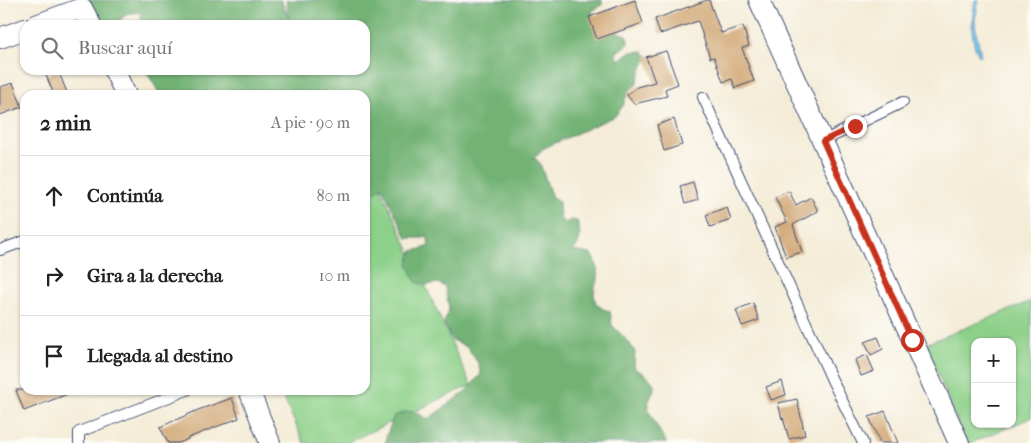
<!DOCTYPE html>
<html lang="es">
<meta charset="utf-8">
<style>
:root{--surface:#fff;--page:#f6f6f6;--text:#222;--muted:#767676;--line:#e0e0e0}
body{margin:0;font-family:"IM FELL French Canon",serif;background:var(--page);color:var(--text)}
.controls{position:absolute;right:15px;bottom:15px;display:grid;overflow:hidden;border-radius:10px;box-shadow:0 1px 4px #0004}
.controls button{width:45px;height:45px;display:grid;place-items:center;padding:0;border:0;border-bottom:1px solid var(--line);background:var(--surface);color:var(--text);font:25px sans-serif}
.stop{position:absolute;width:15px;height:15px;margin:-11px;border:4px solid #c8321e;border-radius:50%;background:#fff}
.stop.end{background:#c8321e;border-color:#fff;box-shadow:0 1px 5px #0008}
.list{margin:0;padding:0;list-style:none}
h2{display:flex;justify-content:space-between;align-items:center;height:65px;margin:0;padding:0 20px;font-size:21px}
h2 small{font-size:16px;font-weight:400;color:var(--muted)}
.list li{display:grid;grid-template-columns:32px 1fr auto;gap:15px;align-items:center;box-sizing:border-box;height:80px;padding:0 20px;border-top:1px solid var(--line)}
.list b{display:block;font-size:19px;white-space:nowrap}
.list em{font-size:16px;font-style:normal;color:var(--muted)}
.icon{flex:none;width:28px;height:28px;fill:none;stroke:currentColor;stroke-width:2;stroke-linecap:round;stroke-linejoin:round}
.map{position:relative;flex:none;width:1031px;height:443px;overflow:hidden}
.search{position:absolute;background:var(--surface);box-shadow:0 1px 4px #0004;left:20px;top:20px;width:350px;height:55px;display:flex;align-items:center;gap:12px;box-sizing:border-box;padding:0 18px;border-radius:15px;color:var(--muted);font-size:19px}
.panel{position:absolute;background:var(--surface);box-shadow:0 1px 4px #0004;left:20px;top:90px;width:350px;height:305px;border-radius:15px}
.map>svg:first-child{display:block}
.green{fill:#8dd089;stroke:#548074;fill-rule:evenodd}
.forest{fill:#72b275;stroke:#46706a}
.water{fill:#6cc1e9;stroke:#4478a4}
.building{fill:#d3ab7c}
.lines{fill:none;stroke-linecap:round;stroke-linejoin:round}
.service-casing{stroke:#3c4b70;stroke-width:12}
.minor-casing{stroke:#3c4b70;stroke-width:22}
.service{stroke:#fff;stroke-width:10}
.minor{stroke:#fff;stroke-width:20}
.route{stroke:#c8321e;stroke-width:6}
</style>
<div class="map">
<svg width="1031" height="443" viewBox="0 0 1031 443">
<rect width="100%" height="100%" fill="#fdfcf7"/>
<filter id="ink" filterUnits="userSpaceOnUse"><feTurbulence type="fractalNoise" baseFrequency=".02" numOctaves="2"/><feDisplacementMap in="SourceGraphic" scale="10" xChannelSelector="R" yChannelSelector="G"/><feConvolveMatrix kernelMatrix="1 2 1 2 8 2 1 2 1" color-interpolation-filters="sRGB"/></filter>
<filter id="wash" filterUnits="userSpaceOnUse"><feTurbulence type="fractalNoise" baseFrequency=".0096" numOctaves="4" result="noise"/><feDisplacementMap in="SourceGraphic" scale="20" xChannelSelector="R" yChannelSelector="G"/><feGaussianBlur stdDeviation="1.12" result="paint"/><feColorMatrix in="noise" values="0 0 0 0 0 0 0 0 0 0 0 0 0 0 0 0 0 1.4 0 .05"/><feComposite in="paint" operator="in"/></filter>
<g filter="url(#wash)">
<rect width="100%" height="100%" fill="#f4ecd7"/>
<path class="green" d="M365,154L471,385L346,443H304L280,390H365Z
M1031,301V418L970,443H966L926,344ZM975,342H1012V424H975Z"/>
<path class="forest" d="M87,0H281L289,18L286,0H602V5L592,11L596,32L614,31L627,35L628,44L622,49L616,52L619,61L630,52L643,51L650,58L643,65L636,85L628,92L623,106L615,116L542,149L538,155L531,159L535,158L540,163L552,198L559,202L560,219L565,223L571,220L577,221C581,233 582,242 573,251L591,254L598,268V280L595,286L594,294L596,304L603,309L610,311L612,325L628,341L635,352L634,364L635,369C642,372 646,375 651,380C660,390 646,398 648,409C649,412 664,440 667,443H386V437L394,416C410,410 413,410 428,419L464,393L481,374L478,363L467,347L452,340L444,323L449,308L445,287L438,283L426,285L416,282L408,264L412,251L422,249L429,246L427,234L425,238H407L382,187L370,195L365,187V95H339L337,92V95H160L154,84L145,70H365V25H142L140,12L126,14L116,25H98Z"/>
<path class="water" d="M975,0H979L975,19L976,31L981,55L979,56C969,38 972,20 975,0Z"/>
<g id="blocks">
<path class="building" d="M635,0L643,23L597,39L589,17Z
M707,0H709L721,33L743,26L749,46L742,48L754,81L735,88L732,79L723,82L714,57L710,58L698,21L660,34L655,19Z
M666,51L678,84L665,89L667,96L634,104L627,95L637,87L655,82L646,57Z
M58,70L68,95H54L46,75Z
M13,83L22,107L0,115V87Z
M674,119L682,145L664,151L657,125Z
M693,182L698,200L685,204L680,186Z
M789,191L796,205L811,197L818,211L793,225L802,252L786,257L775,227L787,222L775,197Z
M727,207L731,220L710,227L706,215Z
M753,303L759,320L742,326L736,310Z
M878,337L883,349L871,355L865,342Z
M867,355L874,371L861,376L855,360Z
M782,381L786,395L771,400L766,387Z
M16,390H75V391L24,411Z
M232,398L239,418L188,438V439L179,443H168L160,427L198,410Z
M797,399L805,435L789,439L783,418L782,419L778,403Z
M885,411L898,443H880L869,417Z"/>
</g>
</g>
<g filter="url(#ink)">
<use href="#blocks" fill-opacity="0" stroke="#3c4b70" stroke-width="1"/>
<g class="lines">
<defs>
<path id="service" d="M703,97L832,380L863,443
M823,141L903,102
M0,250L25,241
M79,443V432L187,390"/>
<path id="minor" d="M759,0L959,443
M36,25L82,8L91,25
M0,38L25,29
M114,70L126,95
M249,390L270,443"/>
</defs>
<use href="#service" class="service-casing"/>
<use href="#minor" class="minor-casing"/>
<use href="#service" class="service"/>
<use href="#minor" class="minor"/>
</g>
</g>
<g class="lines" filter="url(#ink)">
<path class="route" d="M855,126L823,141L912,340"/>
</g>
</svg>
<div class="controls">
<button>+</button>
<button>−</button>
</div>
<div class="stop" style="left:912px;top:340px"></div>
<div class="stop end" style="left:855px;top:126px"></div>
<div class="search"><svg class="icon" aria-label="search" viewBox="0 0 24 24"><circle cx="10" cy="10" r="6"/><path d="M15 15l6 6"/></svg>Buscar aquí</div>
<section class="panel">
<h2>2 min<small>A pie · 90 m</small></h2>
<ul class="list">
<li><svg class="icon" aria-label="ahead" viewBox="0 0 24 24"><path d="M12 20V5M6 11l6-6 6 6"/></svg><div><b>Continúa</b></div><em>80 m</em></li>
<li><svg class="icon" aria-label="right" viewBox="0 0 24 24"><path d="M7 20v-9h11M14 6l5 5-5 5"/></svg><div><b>Gira a la derecha</b></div><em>10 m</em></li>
<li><svg class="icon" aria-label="arrive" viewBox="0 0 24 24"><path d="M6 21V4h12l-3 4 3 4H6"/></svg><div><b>Llegada al destino</b></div></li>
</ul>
</section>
</div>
